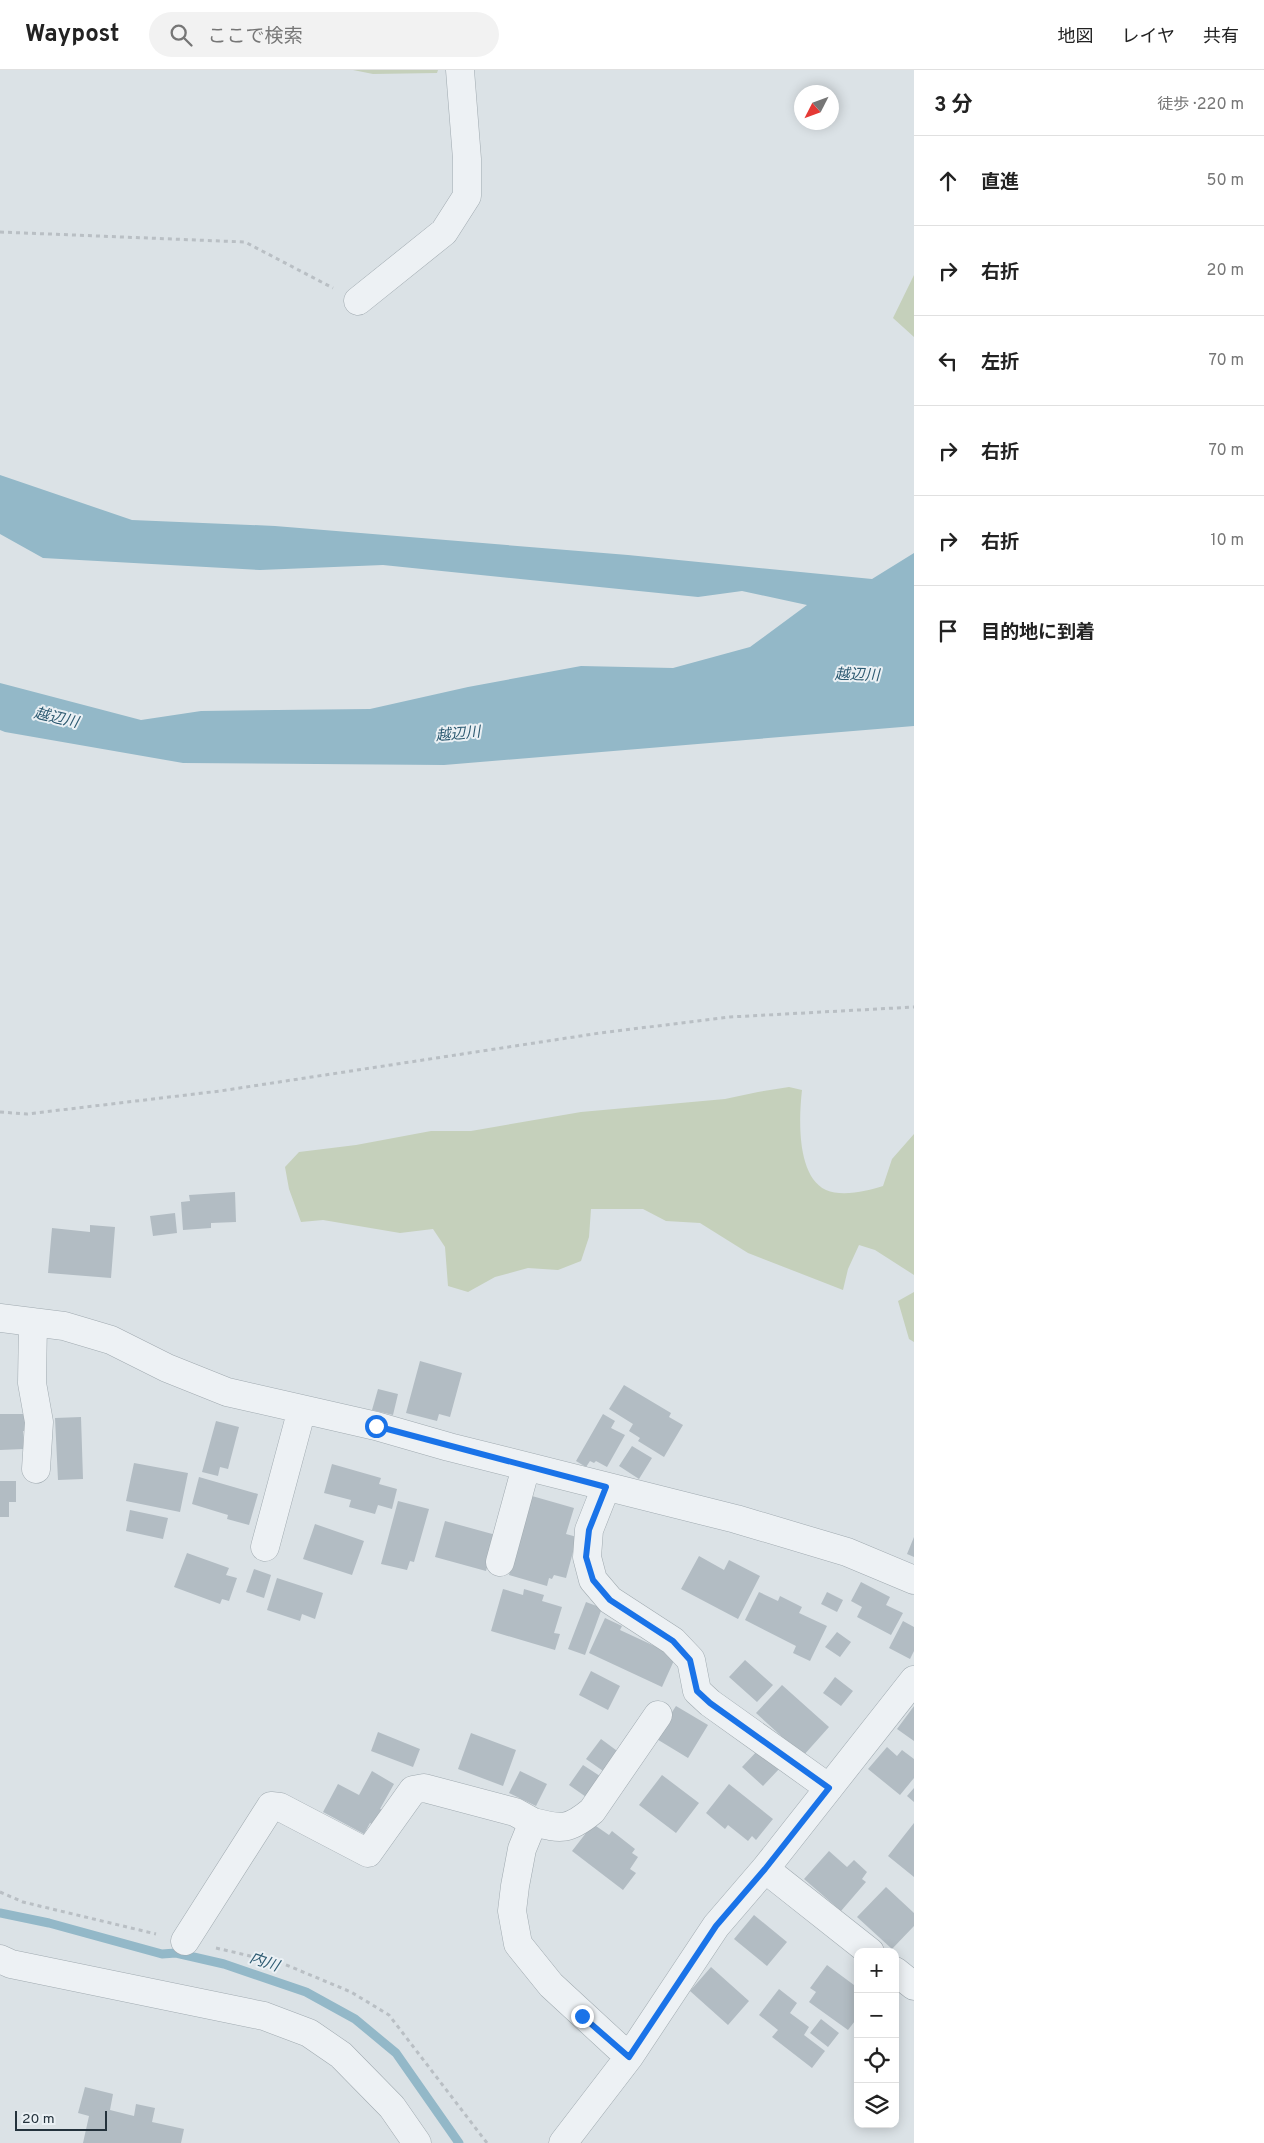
<!DOCTYPE html>
<html lang="ja">
<meta charset="utf-8">
<style>
:root{--surface:#fff;--page:#f2f2f2;--text:#222;--muted:#767676;--line:#e0e0e0}
body{margin:0;font-family:Overpass,"Noto Sans JP",sans-serif;background:var(--page);color:var(--text)}
.controls{position:absolute;right:15px;bottom:15px;display:grid;overflow:hidden;border-radius:10px;box-shadow:0 2px 12px #0003}
.controls button{width:45px;height:45px;display:grid;place-items:center;padding:0;border:0;border-bottom:1px solid var(--line);background:var(--surface);color:var(--text);font:25px sans-serif}
.compass{position:absolute;left:794px;top:15px;width:45px;height:45px;border-radius:50%;background:var(--surface);box-shadow:0 2px 12px #0003;rotate:228deg}
.scale{position:absolute;left:15px;bottom:12px;width:92px;box-sizing:border-box;padding-left:5px;border:2px solid #24323c;border-top:0;font-size:14px;line-height:18px;white-space:nowrap;color:#24323c;-webkit-text-stroke:4px #eaf0f4;paint-order:stroke}
.stop{position:absolute;width:15px;height:15px;margin:-11px;border:4px solid #1a73e8;border-radius:50%;background:#fff}
.stop.end{background:#1a73e8;border-color:#fff;box-shadow:0 1px 5px #0008}
.list{margin:0;padding:0;list-style:none}
h2{display:flex;justify-content:space-between;align-items:center;height:65px;margin:0;padding:0 20px;font-size:21px}
h2 small{font-size:16px;font-weight:400;color:var(--muted)}
.list li{display:grid;grid-template-columns:32px 1fr auto;gap:15px;align-items:center;box-sizing:border-box;height:90px;padding:0 20px;border-top:1px solid var(--line)}
.list b{display:block;font-size:19px;white-space:nowrap}
.list em{font-size:16px;font-style:normal;color:var(--muted)}
.icon{flex:none;width:28px;height:28px;fill:none;stroke:currentColor;stroke-width:2;stroke-linecap:round;stroke-linejoin:round}
.map{position:relative;flex:none;width:914px;height:2073px;overflow:hidden}
header{display:flex;align-items:center;gap:30px;box-sizing:border-box;height:70px;padding:0 25px;background:var(--surface);border-bottom:1px solid var(--line)}
header strong{font-size:24px}
nav{display:flex;gap:28px;margin-inline-start:auto;font-size:18px}
.search{width:350px;height:45px;background:var(--page);display:flex;align-items:center;gap:12px;box-sizing:border-box;padding:0 18px;border-radius:28px;color:var(--muted);font-size:19px}
main{display:flex}
aside{flex:1;background:var(--surface)}
.map>svg:first-child{display:block}
.green{fill:#c5d0bb}
.water{fill:#93b8c8}
.lines{fill:none;stroke-linecap:round;stroke-linejoin:round}
.stream{stroke:#93b8c8;stroke-width:9}
.building{fill:#b2bcc3}
.minor-casing{stroke:#a0aab0;stroke-width:29}
.path{stroke:#b9bfc4;stroke-width:3;stroke-dasharray:4 4;stroke-linecap:butt}
.minor{stroke:#edf1f4;stroke-width:28}
.route{stroke:#1a73e8;stroke-width:6}
.labels{text-anchor:middle;dominant-baseline:central;stroke-width:4;stroke-linejoin:round;paint-order:stroke}
.water-label{font-size:15px;font-style:italic;fill:#2d5a71;stroke:#eaf0f4}
</style>
<header>
<strong>Waypost</strong>
<div class="search"><svg class="icon" aria-label="search" viewBox="0 0 24 24"><circle cx="10" cy="10" r="6"/><path d="M15 15l6 6"/></svg>ここで検索</div>
<nav><a>地図</a><a>レイヤ</a><a>共有</a></nav>
</header>
<main>
<div class="map">
<svg width="914" height="2073" viewBox="0 0 914 2073">
<rect width="100%" height="100%" fill="#dbe2e6"/>
<path class="green" d="M353,0H438L437,3L373,4Z
M914,205V267L893,248Z
M789,1017L802,1020C799,1047 796,1106 826,1120C842,1127 868,1121 883,1116L892,1089L914,1064V1205L875,1180L859,1175L848,1199L843,1220L748,1183L700,1153L666,1151L643,1139H591L589,1167L581,1191L558,1200L528,1198L495,1207L468,1222L448,1216L445,1177L433,1159L400,1163L323,1150L301,1152L289,1119L285,1097L299,1082L356,1075L431,1061H471L581,1042L725,1029L758,1022Z
M914,1222V1272L909,1269L898,1231Z"/>
<path class="water" d="M0,405L132,450L275,456L628,485L872,509L914,483V656L444,695L183,693L5,662L0,660V613L141,650L201,641L370,639L468,617L581,596L673,598L750,577L807,535L742,521L698,527L383,495L260,500L43,488L0,464Z"/>
<g class="lines">
<path class="stream" d="M0,1843L49,1853L162,1884L176,1883L224,1894L306,1922L355,1949L396,1983L459,2073"/>
</g>
<path class="building" d="M235,1122L236,1152L211,1153V1158L183,1160L181,1132L190,1131L189,1125Z
M175,1143L177,1163L153,1166L150,1146Z
M90,1155L115,1157L111,1208L48,1203L52,1158L90,1162Z
M420,1291L462,1303L450,1347L439,1344L437,1351L406,1343Z
M624,1315L671,1343L669,1347L683,1355L664,1387L638,1371L640,1368L629,1361L633,1354L609,1339Z
M378,1319L398,1324L393,1345L372,1340Z
M0,1344H28V1361H23L24,1379L0,1380Z
M603,1344L615,1351L611,1358L625,1365L607,1397L596,1391L594,1393L590,1391L586,1397L576,1391Z
M81,1347L83,1409L58,1410L55,1348Z
M216,1351L239,1357L228,1399L220,1397L218,1406L202,1402Z
M632,1376L652,1388L639,1409L619,1396Z
M134,1393L188,1403L180,1442L126,1431Z
M332,1394L381,1408L379,1414L397,1419L392,1439L378,1435L375,1444L349,1437L351,1430L324,1423Z
M199,1407L258,1424L249,1455L227,1449L228,1445L192,1434Z
M0,1411H16V1432H9V1447H0Z
M532,1426L574,1438L566,1464L577,1467L566,1508L554,1505L552,1509L549,1508L547,1516L509,1505Z
M398,1431L429,1439L414,1492L410,1491L407,1500L381,1494Z
M130,1440L168,1448L163,1469L126,1461Z
M445,1451L496,1465L486,1501L435,1487Z
M315,1454L364,1471L352,1505L303,1489Z
M914,1467V1487L907,1484Z
M187,1483L229,1498L226,1505L237,1508L229,1531L222,1529L220,1534L174,1517Z
M699,1486L724,1500L729,1490L760,1506L738,1549L681,1519Z
M254,1499L271,1505L264,1528L246,1522Z
M277,1508L323,1523L315,1549L302,1544L300,1551L267,1540Z
M861,1512L890,1527L886,1535L903,1543L891,1565L857,1547L862,1537L851,1531Z
M503,1519L523,1525L524,1519L544,1525L542,1531L562,1537L554,1563L560,1564L555,1580L491,1561Z
M759,1522L778,1531L780,1526L802,1537L799,1543L827,1556L810,1591L793,1583L796,1576L745,1550Z
M827,1522L843,1530L837,1542L821,1534Z
M586,1532L602,1538L585,1585L568,1579Z
M605,1548L622,1556L620,1560L676,1586L662,1617L589,1583Z
M903,1551L914,1557V1581L910,1589L889,1578Z
M837,1562L851,1572L840,1587L825,1577Z
M745,1590L773,1615L757,1632L729,1607Z
M591,1601L620,1616L608,1640L579,1625Z
M835,1607L853,1621L841,1636L823,1623Z
M782,1615L829,1657L803,1686L756,1643Z
M676,1636L708,1655L688,1688L655,1668Z
M914,1636V1671L897,1659Z
M378,1662L420,1679L413,1697L371,1681Z
M471,1663L516,1680L503,1716L458,1699Z
M601,1669L620,1683L606,1703L586,1689Z
M887,1677L897,1686L902,1680L914,1689V1708L900,1725L868,1699Z
M759,1679L780,1698L763,1716L742,1697Z
M583,1695L603,1708L589,1729L569,1715Z
M372,1701L394,1714L380,1739L385,1741L377,1757L370,1753L364,1764L323,1742L338,1714L359,1725Z
M520,1701L547,1714L536,1736L509,1723Z
M662,1705L699,1733L676,1763L639,1735Z
M729,1714L773,1749L756,1770L752,1766L748,1771L728,1755L725,1759L706,1743Z
M914,1718V1732L907,1726Z
M914,1753V1807L888,1786Z
M593,1754L609,1765L612,1761L635,1779L632,1783L638,1787L630,1799L636,1803L623,1820L572,1781Z
M829,1781L847,1797L854,1790L867,1802L862,1809L866,1812L841,1841L804,1809Z
M886,1817L914,1843V1856L892,1879L857,1847Z
M754,1845L787,1872L767,1896L734,1869Z
M827,1895L858,1918V1947L848,1960L809,1932L816,1922L810,1918Z
M711,1897L749,1931L728,1955L690,1921Z
M779,1919L797,1933L790,1943L809,1957L804,1965L825,1981L812,1998L772,1967L778,1960L759,1945Z
M821,1949L839,1963L828,1977L810,1963Z
M85,2017L113,2024L110,2040L134,2046L136,2034L155,2038L152,2052L184,2059L181,2073H83L89,2046L78,2043Z"/>
<g class="lines">
<defs>
<path id="minor" d="M358,231L444,162L467,126V89L460,0
M0,1248L64,1256L111,1270L167,1298L227,1322L376,1356L449,1377L736,1449L847,1482L914,1510
M33,1252L32,1313L39,1352L36,1399
M606,1417L589,1460L587,1487L593,1510L610,1530L673,1571L691,1590L697,1621L710,1633L829,1718
M265,1477L302,1339
M500,1492L526,1397
M765,1799L870,1882
M185,1871L271,1736L280,1737L368,1783L413,1720L424,1718L515,1742L533,1752
M0,1889L11,1894L264,1946L309,1963L341,1985L392,2037L417,2073
M895,1901L914,1916
M629,1987L551,1915L518,1874L512,1841L515,1816L522,1779L533,1752C561,1759 568,1761 592,1741L658,1645
M563,2073L629,1987L716,1856L765,1799L914,1610"/>
</defs>
<use href="#minor" class="minor-casing"/>
<path class="path" d="M0,162L245,172L333,218
M0,1042L27,1044L220,1021L600,963L730,947L914,937
M0,1822L23,1832L156,1864
M216,1878L284,1894L351,1922L389,1945L487,2073"/>
<use href="#minor" class="minor"/>
</g>
<g class="lines">
<path class="route" d="M376,1356L606,1417L589,1460L586,1487L593,1510L610,1530L673,1571L690,1590L697,1621L710,1633L829,1718L765,1799L716,1856L629,1987L582,1946"/>
</g>
<g class="labels">
<g class="water-label">
<text transform="translate(857 606) rotate(1)">越辺川</text>
<text transform="translate(56 649) rotate(13)">越辺川</text>
<text transform="translate(458 665) rotate(-5)">越辺川</text>
<text transform="translate(264 1893) rotate(19)">内川</text>
</g>
</g>
</svg>
<div class="controls">
<button>+</button>
<button>−</button>
<button><svg class="icon" aria-label="locate" viewBox="0 0 24 24"><circle cx="12" cy="12" r="6"/><path d="M12 2v4M12 18v4M2 12h4M18 12h4"/></svg></button>
<button><svg class="icon" aria-label="layers" viewBox="0 0 24 24"><path d="M12 4l9 5-9 5-9-5zM3 14l9 5 9-5"/></svg></button>
</div>
<svg class="compass" viewBox="-18 -18 36 36"><path d="M0-13l5 13h-10z" fill="#e53935"/><path d="M0 13l5-13h-10z" fill="#767676"/></svg>
<div class="scale">20 m</div>
<div class="stop" style="left:376px;top:1356px"></div>
<div class="stop end" style="left:582px;top:1946px"></div>
</div>
<aside>
<h2>3 分<small>徒歩 · 220 m</small></h2>
<ul class="list">
<li><svg class="icon" aria-label="ahead" viewBox="0 0 24 24"><path d="M12 20V5M6 11l6-6 6 6"/></svg><div><b>直進</b></div><em>50 m</em></li>
<li><svg class="icon" aria-label="right" viewBox="0 0 24 24"><path d="M7 20v-9h11M14 6l5 5-5 5"/></svg><div><b>右折</b></div><em>20 m</em></li>
<li><svg class="icon" aria-label="left" viewBox="0 0 24 24"><path d="M17 20v-9H6M10 6l-5 5 5 5"/></svg><div><b>左折</b></div><em>70 m</em></li>
<li><svg class="icon" aria-label="right" viewBox="0 0 24 24"><path d="M7 20v-9h11M14 6l5 5-5 5"/></svg><div><b>右折</b></div><em>70 m</em></li>
<li><svg class="icon" aria-label="right" viewBox="0 0 24 24"><path d="M7 20v-9h11M14 6l5 5-5 5"/></svg><div><b>右折</b></div><em>10 m</em></li>
<li><svg class="icon" aria-label="arrive" viewBox="0 0 24 24"><path d="M6 21V4h12l-3 4 3 4H6"/></svg><div><b>目的地に到着</b></div></li>
</ul>
</aside>
</main>
